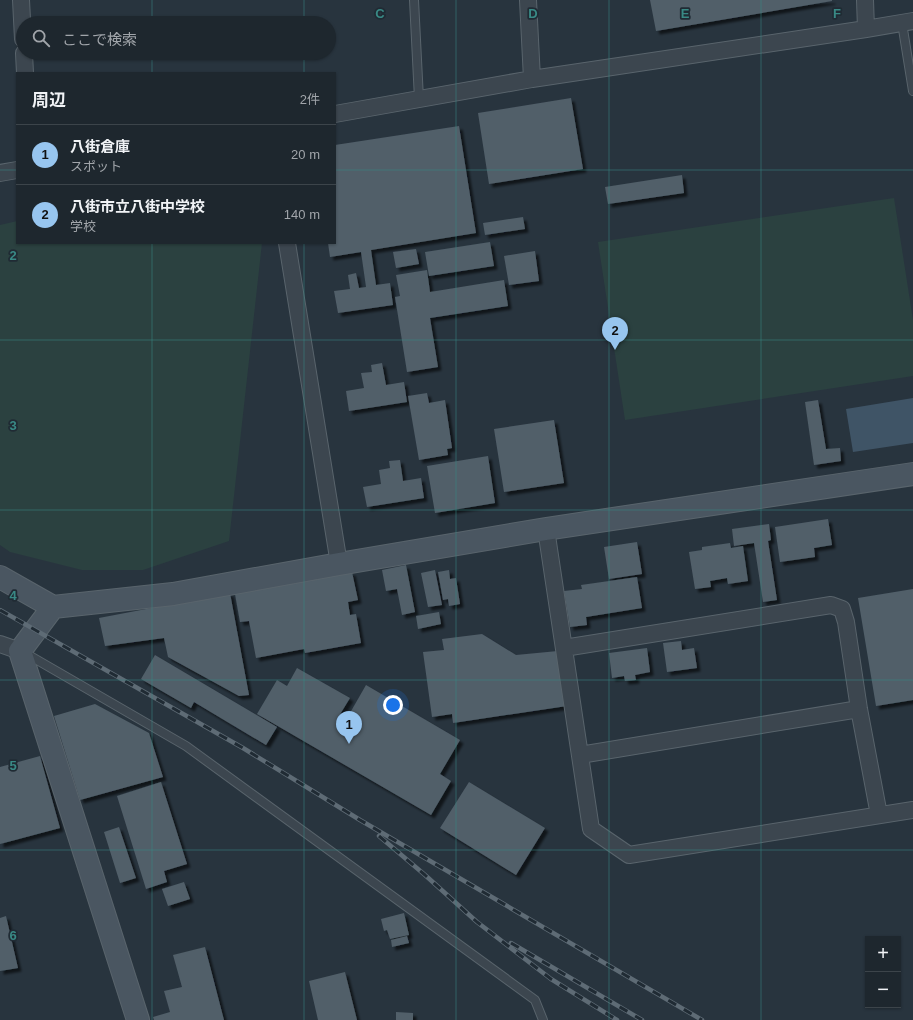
<!DOCTYPE html>
<html lang="ja">
<meta charset="utf-8">
<style>
:root{--surface:#1e272e;--page:#2b333a;--text:#f1f3f6;--muted:#a1a5aa;--line:#3c444a;--accent:#97c5ef}
body{margin:0;font-family:Helvetica,"Noto Sans JP",sans-serif;background:var(--page);color:var(--text)}
.controls{position:absolute;right:12px;bottom:12px;display:grid;overflow:hidden;border-radius:0px;box-shadow:0 1px 3px #0004}
.controls button{width:36px;height:36px;display:grid;place-items:center;padding:0;border:0;border-bottom:1px solid var(--line);background:var(--surface);color:var(--text);font:20px sans-serif}
.you{position:absolute;left:393px;top:705px;width:14px;height:14px;margin:-10px;border:3px solid #fff;border-radius:50%;background:#1a73e8;box-shadow:0 0 0 6px #1a73e833}
.badge{display:grid;place-items:center;width:26px;height:26px;border-radius:50%;background:var(--accent);color:#111;font-size:13px;font-weight:700}
.pin{position:absolute;translate:-50% -33px;filter:drop-shadow(0 1px 2px #0008)}
.pin::after{content:'';position:absolute;top:21px;width:14px;height:12px;background:inherit;clip-path:polygon(0 0,100% 0,50% 100%)}
.list{margin:0;padding:0;list-style:none}
h2{display:flex;justify-content:space-between;align-items:center;height:52px;margin:0;padding:0 16px;font-size:17px}
h2 small{font-size:13px;font-weight:400;color:var(--muted)}
.list li{display:grid;grid-template-columns:26px 1fr auto;gap:12px;align-items:center;box-sizing:border-box;height:60px;padding:0 16px;border-top:1px solid var(--line)}
.list b{display:block;font-size:15px;white-space:nowrap}
.list p{margin:0;font-size:13px;white-space:nowrap;color:var(--muted)}
.list em{font-size:13px;font-style:normal;color:var(--muted)}
.icon{flex:none;width:22px;height:22px;fill:none;stroke:currentColor;stroke-width:2;stroke-linecap:round;stroke-linejoin:round}
.map{position:relative;flex:none;width:913px;height:1020px;overflow:hidden}
.search{position:absolute;background:var(--surface);box-shadow:0 1px 3px #0004;left:16px;top:16px;width:320px;height:44px;display:flex;align-items:center;gap:10px;box-sizing:border-box;padding:0 14px;border-radius:22px;color:var(--muted);font-size:15px}
.panel{position:absolute;background:var(--surface);box-shadow:0 1px 3px #0004;left:16px;top:72px;width:320px;height:172px;border-radius:0px}
.map>svg:first-child{display:block}
.green{fill:#2b4140}
.water{fill:#3f5466}
.building{fill:#515f69;filter:url(#shadow)}
.lines{fill:none;stroke-linecap:round;stroke-linejoin:round}
.lane-casing{stroke:#59646c;stroke-width:10}
.street-casing{stroke:#59646c;stroke-width:18}
.secondary-casing{stroke:#59646c;stroke-width:24}
.lane{stroke:#3c464f;stroke-width:8}
.street{stroke:#3c464f;stroke-width:16}
.secondary{stroke:#4a5661;stroke-width:22}
.rail-casing{stroke:#5e6b75;stroke-width:4.5}
.rail{stroke:#202b34;stroke-width:3;stroke-dasharray:9;stroke-linecap:butt}
.grid{fill:none;stroke:#398985;stroke-width:1;stroke-opacity:0.55}
.grid-label{font-size:13px;text-anchor:middle;font-weight:bold;fill:#398985;stroke:#202b34;stroke-width:3.5;stroke-linejoin:round;paint-order:stroke}
</style>
<div class="map">
<svg width="913" height="1020" viewBox="0 0 913 1020">
<defs>
<filter id="shadow"><feDropShadow dx="3.5" dy="3.5" stdDeviation="1" flood-color="#0009"/></filter>
</defs>
<rect width="100%" height="100%" fill="#28343e"/>
<path class="green" d="M894,198L913,320V376L625,420L598,242Z
M17,221V243H262L229,541L143,570H82L10,552L0,545V225Z"/>
<path class="water" d="M913,398V443L853,452L846,409Z"/>
<path class="building" d="M650,0H832V1L656,31Z
M571,98L583,169L489,184L478,113Z
M459,126L476,233L371,250L376,285L390,283L393,305L338,313L334,291L350,289L348,275L356,273L359,288L366,287L361,252L330,257L328,243H335V145Z
M682,175L684,193L608,204L605,187Z
M523,217L525,229L485,235L483,223Z
M490,242L494,266L429,276L425,252Z
M416,249L419,264L396,268L393,252Z
M535,251L539,281L509,285L504,256Z
M427,270L430,292L504,280L508,306L430,318L438,367L407,372L395,297L400,296L396,275Z
M382,363L386,385L404,382L407,402L349,411L346,391L364,388L361,373L372,372L371,365Z
M427,393L429,403L445,400L452,448L447,449L448,455L419,460L408,396Z
M818,400L826,449L840,448L841,461L814,465L805,402Z
M554,420L564,483L504,492L494,429Z
M488,456L495,503L435,513L427,466Z
M400,460L403,481L421,478L424,498L367,507L363,487L381,484L379,470L390,468L389,461Z
M828,519L832,545L814,548L815,557L780,562L775,527Z
M769,524L771,540L768,541L777,600L763,602L754,543L734,546L732,529Z
M637,542L642,574L609,579L604,547Z
M730,543L731,548L743,546L748,581L728,584L727,578L710,581L711,587L695,589L689,552L702,550V547Z
M406,565L415,612L402,615L397,589L386,591L382,570Z
M435,570L442,605L428,607L421,573Z
M449,570L450,579L456,578L460,604L449,606L448,599L443,600L438,572Z
M352,572L358,600L348,602L350,615L356,614L361,643L305,653L304,649L256,658L249,621L240,622L235,594Z
M637,577L642,608L586,617L587,625L570,627L564,591L582,589L581,585Z
M913,589V700L876,706L858,598Z
M230,593L249,695L239,696L168,657L164,638L105,646L99,618Z
M439,612L441,624L418,629L416,616Z
M482,634L516,655L558,651L567,706L453,723L452,714L432,717L423,652L444,650L442,639Z
M681,641L682,650L694,648L697,668L667,672L663,643Z
M647,648L650,672L635,675L636,680L625,681L624,676L612,678L609,653Z
M155,655L277,727L266,745L194,702L191,708L141,679Z
M297,668L350,698L339,716L346,720L366,685L460,740L440,774L451,781L431,815L257,714L277,680L287,686Z
M95,704L149,733L163,777L80,800L54,716Z
M40,756L60,828L0,844V767Z
M161,782L187,864L164,871L167,882L146,889L117,796Z
M469,782L545,828L516,875L440,828Z
M119,827L136,878L120,883L104,832Z
M184,882L190,899L168,906L162,889Z
M404,913L409,935L390,939L387,930L384,931L381,919Z
M6,916L18,968L0,971V918Z
M407,936L409,943L392,947L391,940Z
M205,947L224,1020H154L153,1017L170,1012L164,991L182,987L173,955Z
M345,972L357,1020H318L309,981Z
M396,1012L413,1013V1020H396Z"/>
<g class="lines">
<defs>
<path id="lane" d="M414,0L419,99
M902,23L913,91
M25,653L186,746L535,1000L543,1020"/>
<path id="street" d="M21,0L23,39
M528,0L532,79
M865,0L866,29
M24,53L25,73
M335,114L532,79L866,29L913,21
M0,173L17,170
M287,243L339,564
M546,529L591,829L629,855L913,810
M0,644L20,651
M564,648L831,605L842,609L846,622L859,709L879,815
M580,755L859,709"/>
<path id="secondary" d="M0,577L53,607L173,594L339,564L546,529L913,474
M53,607L20,651L138,1020"/>
</defs>
<use href="#lane" class="lane-casing"/>
<use href="#street" class="street-casing"/>
<use href="#secondary" class="secondary-casing"/>
<use href="#lane" class="lane"/>
<use href="#street" class="street"/>
<use href="#secondary" class="secondary"/>
<defs>
<path id="rail" d="M0,610L243,748L360,820L702,1020
M379,836L425,875L477,922L551,979L617,1020
M511,943L642,1020"/>
</defs>
<use href="#rail" class="rail-casing"/>
<use href="#rail" class="rail"/>
</g>
<path class="grid" d="M152,0V23M304,0V23M456,0V1020M609,0V1020M761,0V1020M152,53V73M304,53V73M0,170H17M335,170H913M152,243V1020M304,243V1020M0,340H913M0,510H913M0,680H913M0,850H913"/>
<g class="grid-label">
<text x="380" y="18">C</text>
<text x="533" y="18">D</text>
<text x="685" y="18">E</text>
<text x="837" y="18">F</text>
<text x="13" y="260">2</text>
<text x="13" y="430">3</text>
<text x="13" y="600">4</text>
<text x="13" y="770">5</text>
<text x="13" y="940">6</text>
</g>
</svg>
<div class="controls">
<button>+</button>
<button>−</button>
</div>
<div class="you"></div>
<div class="pin badge" style="left:349px;top:744px">1</div>
<div class="pin badge" style="left:615px;top:350px">2</div>
<div class="search"><svg class="icon" aria-label="search" viewBox="0 0 24 24"><circle cx="10" cy="10" r="6"/><path d="M15 15l6 6"/></svg>ここで検索</div>
<section class="panel">
<h2>周辺<small>2件</small></h2>
<ul class="list">
<li><span class="badge">1</span><div><b>八街倉庫</b><p>スポット</p></div><em>20 m</em></li>
<li><span class="badge">2</span><div><b>八街市立八街中学校</b><p>学校</p></div><em>140 m</em></li>
</ul>
</section>
</div>
